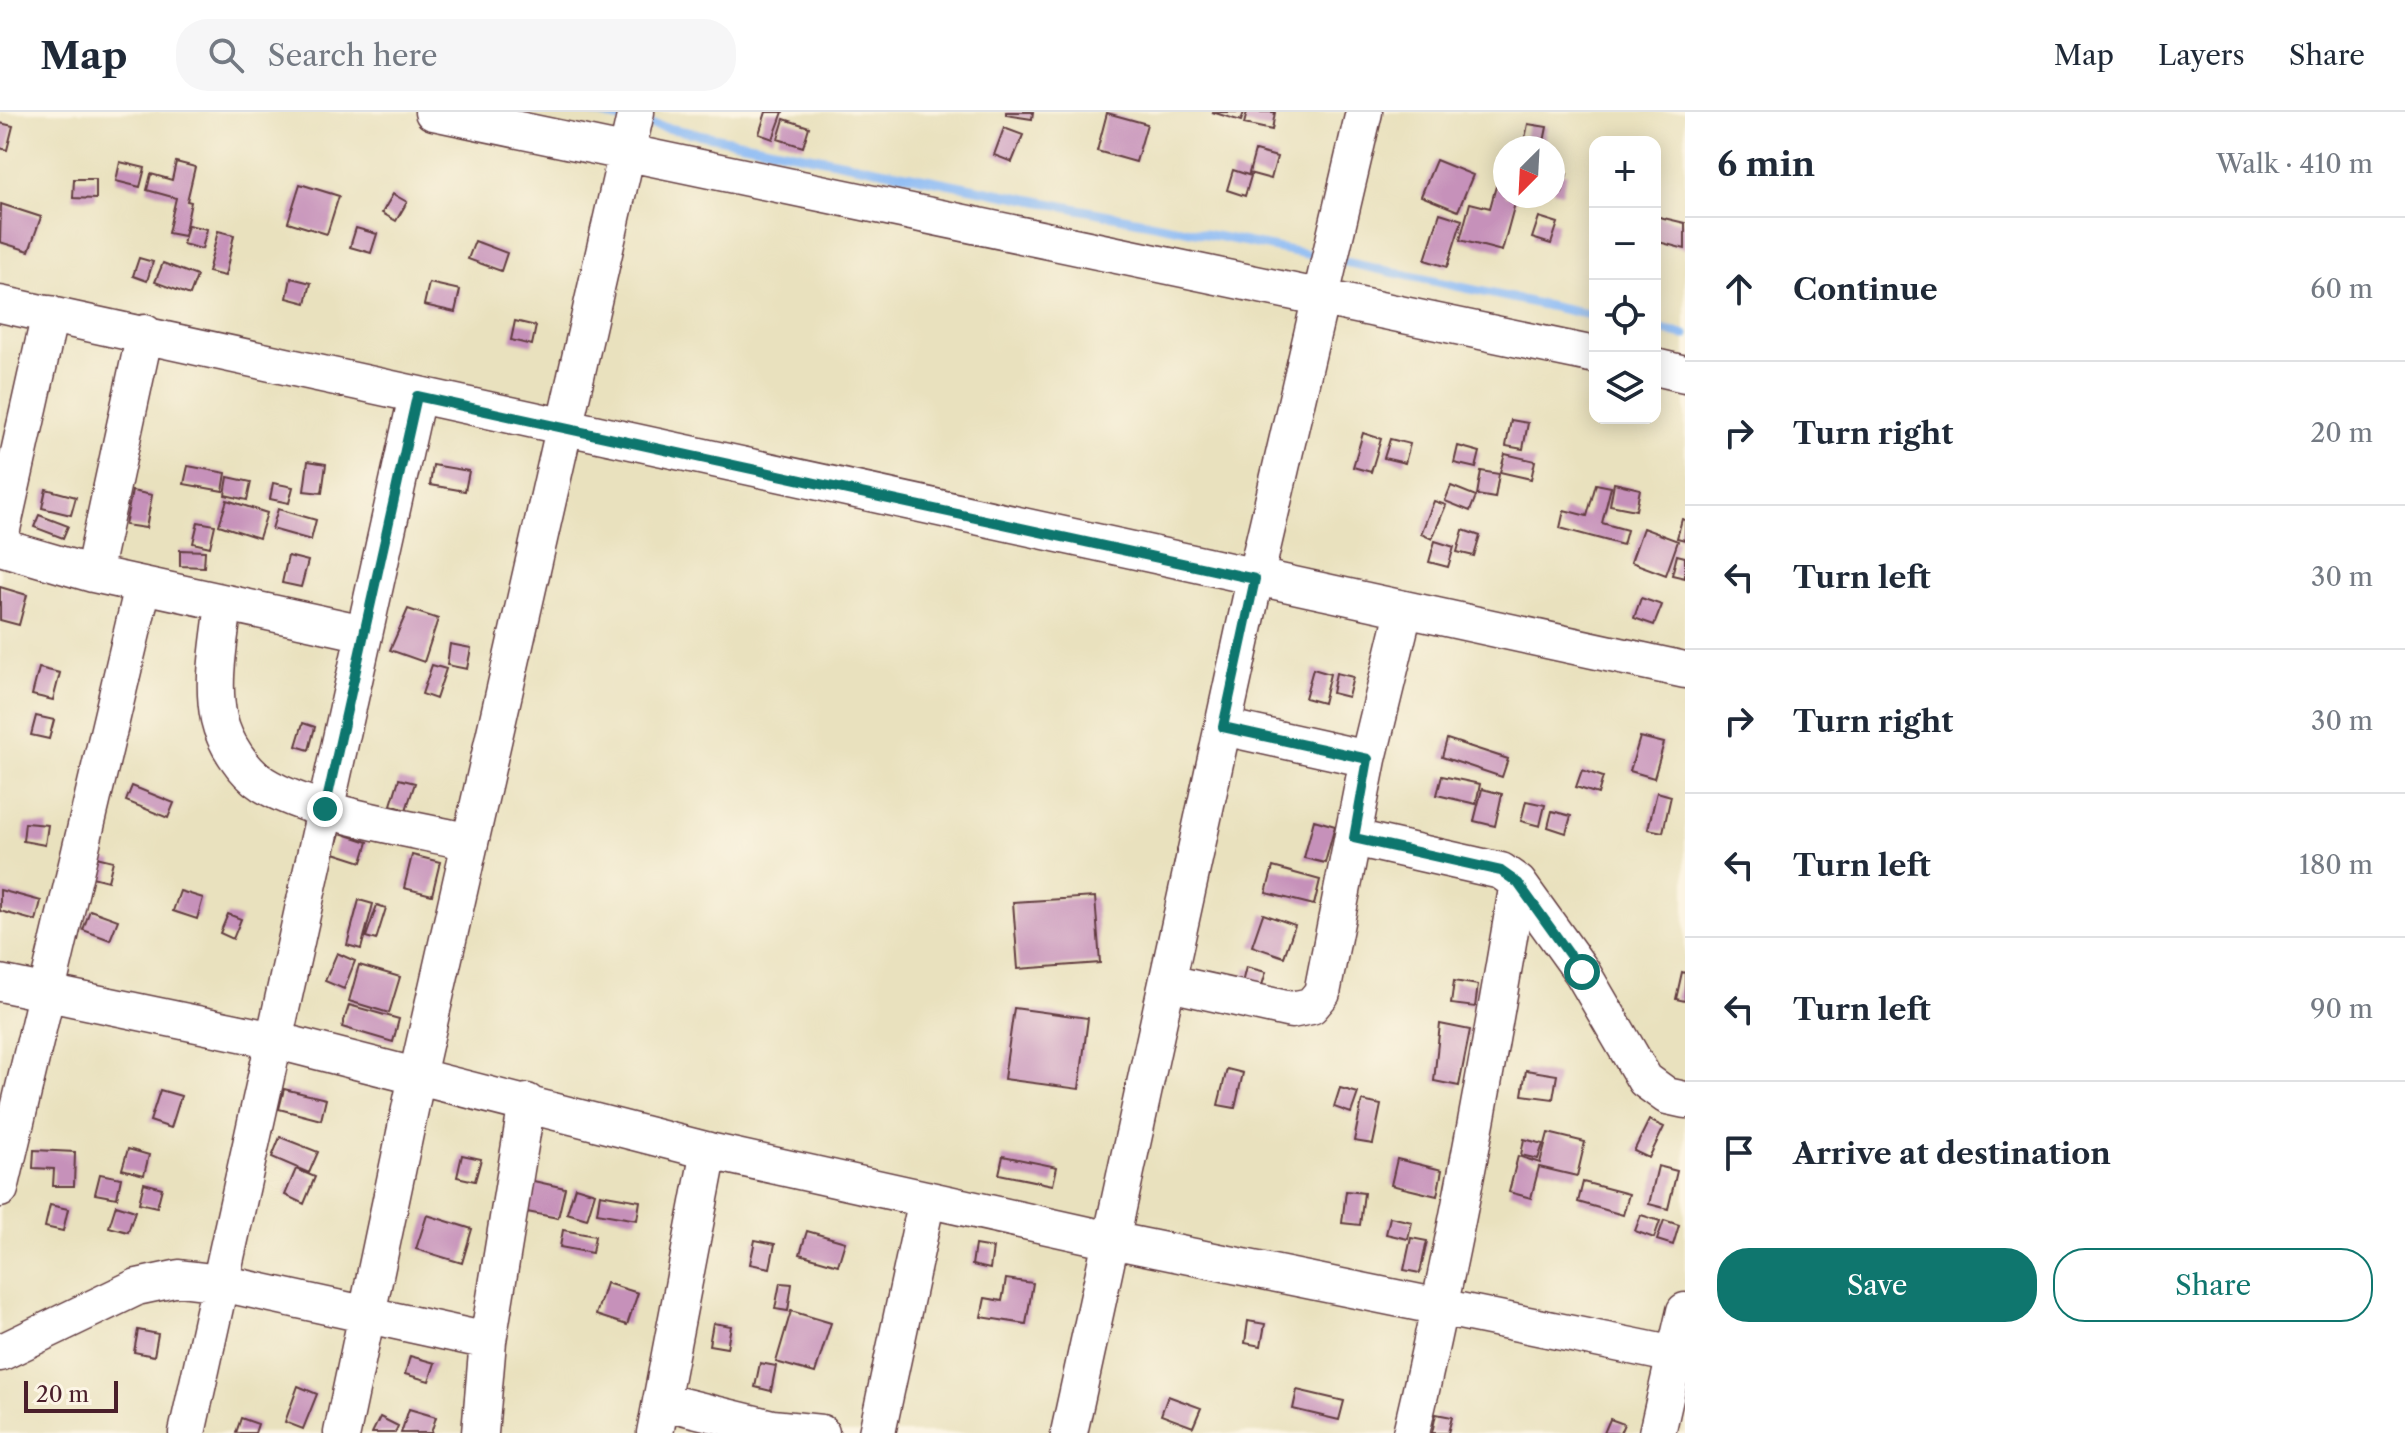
<!DOCTYPE html>
<meta charset="utf-8">
<style>
:root{--surface:#fff;--page:#f6f6f7;--text:#1f2937;--muted:#747a83;--line:#e0e1e3;--accent:#0f766e}
body{margin:0;font-family:"Libre Caslon Text",serif;background:var(--page);color:var(--text)}
.controls{position:absolute;right:24px;top:24px;display:grid;overflow:hidden;border-radius:16px;box-shadow:0 4px 20px #0003}
.controls button{width:72px;height:72px;display:grid;place-items:center;padding:0;border:0;border-bottom:2px solid var(--line);background:var(--surface);color:var(--text);font:40px sans-serif}
.compass{position:absolute;left:1493px;top:24px;width:72px;height:72px;border-radius:50%;background:var(--surface);box-shadow:0 4px 20px #0003;rotate:204deg}
.scale{position:absolute;left:24px;bottom:20px;width:94px;box-sizing:border-box;padding-left:8px;border:4px solid #4a1f2b;border-top:0;font-size:22px;line-height:28px;white-space:nowrap;color:#4a1f2b;-webkit-text-stroke:6px #fcf5e5;paint-order:stroke}
.stop{position:absolute;width:24px;height:24px;margin:-18px;border:6px solid #0f766e;border-radius:50%;background:#fff}
.stop.end{background:#0f766e;border-color:#fff;box-shadow:0 2px 8px #0008}
.list{margin:0;padding:0;list-style:none}
h2{display:flex;justify-content:space-between;align-items:center;height:104px;margin:0;padding:0 32px;font-size:34px}
h2 small{font-size:26px;font-weight:400;color:var(--muted)}
.list li{display:grid;grid-template-columns:52px 1fr auto;gap:24px;align-items:center;box-sizing:border-box;height:144px;padding:0 32px;border-top:2px solid var(--line)}
.list b{display:block;font-size:30px;white-space:nowrap}
.list em{font-size:26px;font-style:normal;color:var(--muted)}
.actions{display:flex;gap:16px;padding:24px 32px}
.actions a{flex:1;padding:18px 0;border:2px solid var(--accent);border-radius:32px;text-align:center;font-size:28px;color:var(--accent)}
.actions .main{background:var(--accent);color:#fff}
.icon{flex:none;width:44px;height:44px;fill:none;stroke:currentColor;stroke-width:2;stroke-linecap:round;stroke-linejoin:round}
.map{position:relative;flex:none;width:1685px;height:1321px;overflow:hidden}
header{display:flex;align-items:center;gap:48px;box-sizing:border-box;height:112px;padding:0 40px;background:var(--surface);border-bottom:2px solid var(--line)}
header strong{font-size:38px}
nav{display:flex;gap:44px;margin-inline-start:auto;font-size:28px}
.search{width:560px;height:72px;background:var(--page);display:flex;align-items:center;gap:20px;box-sizing:border-box;padding:0 28px;border-radius:32px;color:var(--muted);font-size:30px}
main{display:flex}
aside{flex:1;background:var(--surface)}
.map>svg:first-child{display:block}
.lines{fill:none;stroke-linecap:round;stroke-linejoin:round}
.stream{stroke:#89b9f5;stroke-width:9}
.building{fill:#c691ba}
.street-casing{stroke:#623c41;stroke-width:39}
.street{stroke:#fff;stroke-width:36}
.route{stroke:#0f766e;stroke-width:10}
</style>
<header>
<strong>Map</strong>
<div class="search"><svg class="icon" aria-label="search" viewBox="0 0 24 24"><circle cx="10" cy="10" r="6"/><path d="M15 15l6 6"/></svg>Search here</div>
<nav><a>Map</a><a>Layers</a><a>Share</a></nav>
</header>
<main>
<div class="map">
<svg width="1685" height="1321" viewBox="0 0 1685 1321">
<rect width="100%" height="100%" fill="#fcf5e5"/>
<filter id="ink" filterUnits="userSpaceOnUse"><feTurbulence type="fractalNoise" baseFrequency=".0125" numOctaves="2"/><feDisplacementMap in="SourceGraphic" scale="16" xChannelSelector="R" yChannelSelector="G"/><feConvolveMatrix kernelMatrix="1 2 1 2 8 2 1 2 1" color-interpolation-filters="sRGB"/></filter>
<filter id="wash" filterUnits="userSpaceOnUse"><feTurbulence type="fractalNoise" baseFrequency=".006" numOctaves="4" result="noise"/><feDisplacementMap in="SourceGraphic" scale="32" xChannelSelector="R" yChannelSelector="G"/><feGaussianBlur stdDeviation="1.8" result="paint"/><feColorMatrix in="noise" values="0 0 0 0 0 0 0 0 0 0 0 0 0 0 0 0 0 1.4 0 .05"/><feComposite in="paint" operator="in"/></filter>
<g filter="url(#wash)">
<rect width="100%" height="100%" fill="#e9e1be"/>
<g class="lines">
<path class="stream" d="M590,0L627,8
M642,11L1322,145
M1336,148L1595,204
M1655,217L1685,223"/>
</g>
<g id="blocks">
<path class="building" d="M766,0H783L773,27L759,22Z
M1006,0H1033L1032,7L1006,3Z
M1212,0H1244L1241,9Z
M1247,0H1275L1272,18L1244,12Z
M1107,1L1147,12L1136,50L1097,39Z
M784,7L809,15L803,35L778,27Z
M0,11L13,14L7,38L0,36Z
M1528,12L1547,15L1543,35L1524,31Z
M1004,16L1023,23L1012,50L994,43Z
M1255,39L1277,45L1271,67L1249,61Z
M1436,48L1473,63L1458,99L1421,84Z
M120,50L145,56L140,75L116,69Z
M176,50L195,55L187,89L191,90L184,124L168,121L176,86L147,78L151,62L172,68Z
M1233,58L1251,64L1245,84L1227,78Z
M1553,59L1567,62L1562,81L1553,79Z
M74,67H96V87L73,86Z
M1498,67L1505,69V84H1517L1502,139L1460,128L1470,91L1490,96Z
M300,72L339,84L327,122L288,110Z
M393,82L407,90L396,109L382,101Z
M1,92L41,105L29,139L0,130Z
M1440,101L1462,108L1447,155L1425,148Z
M1655,104L1685,111V137L1655,129Z
M1539,105L1558,111L1551,132L1532,126Z
M188,113L207,117L202,137L183,132Z
M356,116L377,122L371,141L350,135Z
M218,119L234,123L225,164L208,160Z
M475,129L507,141L501,159L468,147Z
M139,146L153,150L147,169L133,164Z
M163,151L197,164L190,183L155,170Z
M291,166L311,171L306,191L287,186Z
M429,171L460,178L455,200L424,193Z
M515,209L536,214L532,233L511,228Z
M1511,308L1528,311L1523,337L1506,334Z
M1363,321L1381,327L1371,360L1353,355Z
M1390,327L1410,332L1405,351L1384,346Z
M1458,334L1480,340L1476,356L1454,351Z
M1505,342L1535,349L1531,367L1500,360Z
M308,349L326,352L322,381L304,379Z
M433,353L469,359L465,379L430,373Z
M188,354L226,361L223,379L184,372Z
M1481,359L1499,362L1495,386L1477,383Z
M228,365L251,370L247,388L225,383Z
M273,371L293,375L289,391L270,387Z
M1614,371L1640,377L1636,398L1610,393Z
M1596,372L1611,375L1602,411L1627,418L1623,433L1560,416L1564,398L1587,404Z
M1451,374L1476,384L1470,399L1445,389Z
M46,377L76,385L71,403L42,396Z
M132,379L152,383L146,416L125,413Z
M227,388L267,401L259,426L219,413Z
M1434,389L1446,393L1432,427L1421,422Z
M278,397L316,408L311,428L272,417Z
M39,403L68,414L63,426L34,415Z
M1682,407L1685,408V428L1677,426Z
M198,410L215,413L210,435L193,431Z
M1643,416L1678,429L1666,463L1631,450Z
M1463,418L1480,424L1474,444L1457,440Z
M1435,429L1454,435L1448,455L1429,450Z
M180,438L205,439L204,455L180,454Z
M1677,443L1685,445V466L1672,463Z
M288,444L308,449L301,475L282,471Z
M0,475L27,483L19,513L0,508Z
M1641,486L1662,493L1654,513L1634,506Z
M408,497L438,507L424,550L390,538Z
M450,532L471,536L467,557L447,553Z
M432,553L446,557L436,587L422,582Z
M39,556L60,561L53,588L32,583Z
M1313,557L1330,562L1323,591L1305,586Z
M1336,561L1353,565L1348,585L1332,581Z
M36,604L54,608L49,627L31,623Z
M303,611L315,615L309,638L296,634Z
M1640,625L1664,631L1654,666L1630,659Z
M1447,627L1508,647L1502,665L1442,645Z
M1582,658L1603,665L1598,682L1576,675Z
M1442,664L1480,672L1476,692L1437,683Z
M399,667L415,671L406,698L391,693Z
M132,674L174,691L168,706L126,689Z
M1482,677L1502,682L1495,714L1474,709Z
M1657,680L1671,684L1663,720L1648,717Z
M1526,689L1545,693L1540,714L1521,709Z
M1552,699L1571,704L1566,721L1548,715Z
M1314,708L1335,714L1325,751L1304,746Z
M25,711L48,713L45,733L23,729Z
M340,721L368,730L362,750L334,741Z
M412,743L440,750L432,783L404,776Z
M92,744L113,749L108,769L88,764Z
M1273,755L1320,768L1314,793L1266,781Z
M0,778L41,789L36,809L0,799Z
M180,779L203,786L197,807L173,799Z
M1095,785L1100,851L1018,857L1013,790Z
M359,788L373,792L361,837L347,833Z
M377,793L386,796L376,828L366,825Z
M90,798L118,808L110,828L83,818Z
M228,802L241,807L233,827L220,821Z
M1263,802L1295,813L1284,845L1252,834Z
M337,841L355,849L344,877L325,869Z
M359,853L400,865L389,901L349,889Z
M1246,855L1266,860L1260,880L1241,875Z
M1682,860L1685,861V889L1676,887Z
M1454,869L1478,873L1475,895L1451,892Z
M349,893L399,907L393,930L342,915Z
M1014,896L1088,906L1079,977L1004,967Z
M1440,912L1470,918L1459,974L1434,969Z
M1227,957L1243,961L1235,996L1218,993Z
M1526,958L1557,963L1553,987L1522,983Z
M1340,976L1358,981L1351,1001L1334,995Z
M284,977L326,987L321,1008L279,997Z
M160,978L181,984L171,1016L150,1009Z
M1362,989L1381,993L1373,1032L1354,1029Z
M1649,1008L1664,1015L1649,1046L1634,1039Z
M1548,1021L1585,1030L1577,1064L1539,1055L1531,1086L1509,1080L1518,1044L1540,1051Z
M280,1025L318,1040L309,1061L272,1045Z
M1524,1027L1543,1032L1538,1047L1521,1043Z
M128,1037L149,1043L144,1063L122,1057Z
M34,1038L75,1040L74,1074H53L54,1057L33,1056Z
M462,1043L481,1047L475,1069L457,1065Z
M1003,1044L1057,1055L1053,1073L999,1062Z
M1397,1047L1442,1058L1437,1084L1391,1073Z
M1658,1054L1677,1059L1668,1097L1649,1092Z
M296,1057L315,1065L304,1092L285,1083Z
M100,1062L121,1066L117,1086L95,1082Z
M529,1068L565,1076L558,1106L522,1099Z
M1583,1070L1629,1082L1623,1103L1578,1090Z
M144,1071L162,1076L157,1095L139,1091Z
M575,1075L595,1081L587,1107L567,1101Z
M1346,1079L1364,1081L1360,1113L1342,1111Z
M600,1082L640,1089L637,1108L597,1101Z
M50,1093L68,1097L63,1119L45,1115Z
M116,1093L135,1099L128,1120L109,1115Z
M427,1103L472,1117L462,1151L416,1137Z
M1641,1103L1660,1109L1654,1126L1635,1119Z
M1390,1105L1412,1110L1408,1127L1386,1122Z
M1664,1108L1679,1113L1673,1133L1657,1128Z
M563,1118L595,1124L592,1141L560,1135Z
M807,1119L845,1130L838,1153L800,1142Z
M1411,1126L1427,1129L1420,1161L1404,1158Z
M755,1128L775,1132L770,1156L750,1152Z
M975,1133L993,1136L990,1157L972,1153Z
M1006,1167L1033,1171L1026,1212L981,1205L985,1186L1002,1189Z
M606,1171L638,1181L627,1213L596,1203Z
M780,1171L792,1172L788,1199L775,1197Z
M791,1199L831,1211L815,1261L776,1250Z
M1248,1209L1265,1212L1261,1234L1245,1231Z
M713,1211L731,1214L727,1236L709,1233Z
M138,1218L158,1222L154,1244L134,1240Z
M410,1244L435,1251L429,1269L405,1262Z
M760,1251L776,1254L771,1279L755,1275Z
M298,1274L317,1282L303,1317L285,1310Z
M1297,1278L1344,1289L1339,1308L1293,1297Z
M1168,1284L1201,1296L1193,1315L1161,1303Z
M409,1297L436,1305L431,1321H401Z
M1436,1302L1452,1305L1448,1321H1432Z
M380,1305L398,1314L395,1321H372Z
M241,1306L258,1312L255,1321H236Z
M1610,1307L1624,1312L1620,1321H1604Z"/>
</g>
</g>
<g filter="url(#ink)">
<use href="#blocks" fill-opacity="0" stroke="#623c41" stroke-width="2"/>
<g class="lines">
<defs>
<path id="street" d="M433,0L1595,243
M0,192L1685,558
M1655,255L1685,262
M0,426L50,202
M0,435L93,462L364,521
M93,462L145,221
M224,491C220,529 211,569 219,607C224,630 243,659 263,672C311,702 413,717 470,730
M1223,615L1368,647
M1354,726L1501,759L1518,771L1582,860L1645,968L1667,984L1685,988
M0,871L274,928L709,1039L1111,1128L1685,1245
M1169,871L1291,898L1311,894L1322,881L1368,647L1404,499
M0,1077L143,474
M0,1241L137,1175L179,1166L221,1171L488,1229
M661,1289L772,1316L821,1321
M187,1321L417,284
M342,1321L417,964L636,0
M480,1321L488,1229L527,990
M655,1321L709,1039
M877,1321L927,1087
M1069,1321L1255,467L1364,0
M1411,1321C1454,1139 1487,956 1518,771
M1657,1321L1685,1199"/>
</defs>
<use href="#street" class="street-casing"/>
<use href="#street" class="street"/>
</g>
</g>
<g class="lines" filter="url(#ink)">
<path class="route" d="M325,697L417,284L1255,467L1223,615L1368,647L1354,726L1501,759L1518,771L1582,860"/>
</g>
</svg>
<div class="controls">
<button>+</button>
<button>−</button>
<button><svg class="icon" aria-label="locate" viewBox="0 0 24 24"><circle cx="12" cy="12" r="6"/><path d="M12 2v4M12 18v4M2 12h4M18 12h4"/></svg></button>
<button><svg class="icon" aria-label="layers" viewBox="0 0 24 24"><path d="M12 4l9 5-9 5-9-5zM3 14l9 5 9-5"/></svg></button>
</div>
<svg class="compass" viewBox="-18 -18 36 36"><path d="M0-13l5 13h-10z" fill="#e53935"/><path d="M0 13l5-13h-10z" fill="#747a83"/></svg>
<div class="scale">20 m</div>
<div class="stop" style="left:1582px;top:860px"></div>
<div class="stop end" style="left:325px;top:697px"></div>
</div>
<aside>
<h2>6 min<small>Walk · 410 m</small></h2>
<ul class="list">
<li><svg class="icon" aria-label="ahead" viewBox="0 0 24 24"><path d="M12 20V5M6 11l6-6 6 6"/></svg><div><b>Continue</b></div><em>60 m</em></li>
<li><svg class="icon" aria-label="right" viewBox="0 0 24 24"><path d="M7 20v-9h11M14 6l5 5-5 5"/></svg><div><b>Turn right</b></div><em>20 m</em></li>
<li><svg class="icon" aria-label="left" viewBox="0 0 24 24"><path d="M17 20v-9H6M10 6l-5 5 5 5"/></svg><div><b>Turn left</b></div><em>30 m</em></li>
<li><svg class="icon" aria-label="right" viewBox="0 0 24 24"><path d="M7 20v-9h11M14 6l5 5-5 5"/></svg><div><b>Turn right</b></div><em>30 m</em></li>
<li><svg class="icon" aria-label="left" viewBox="0 0 24 24"><path d="M17 20v-9H6M10 6l-5 5 5 5"/></svg><div><b>Turn left</b></div><em>180 m</em></li>
<li><svg class="icon" aria-label="left" viewBox="0 0 24 24"><path d="M17 20v-9H6M10 6l-5 5 5 5"/></svg><div><b>Turn left</b></div><em>90 m</em></li>
<li><svg class="icon" aria-label="arrive" viewBox="0 0 24 24"><path d="M6 21V4h12l-3 4 3 4H6"/></svg><div><b>Arrive at destination</b></div></li>
</ul>
<div class="actions"><a class="main">Save</a><a>Share</a></div>
</aside>
</main>
